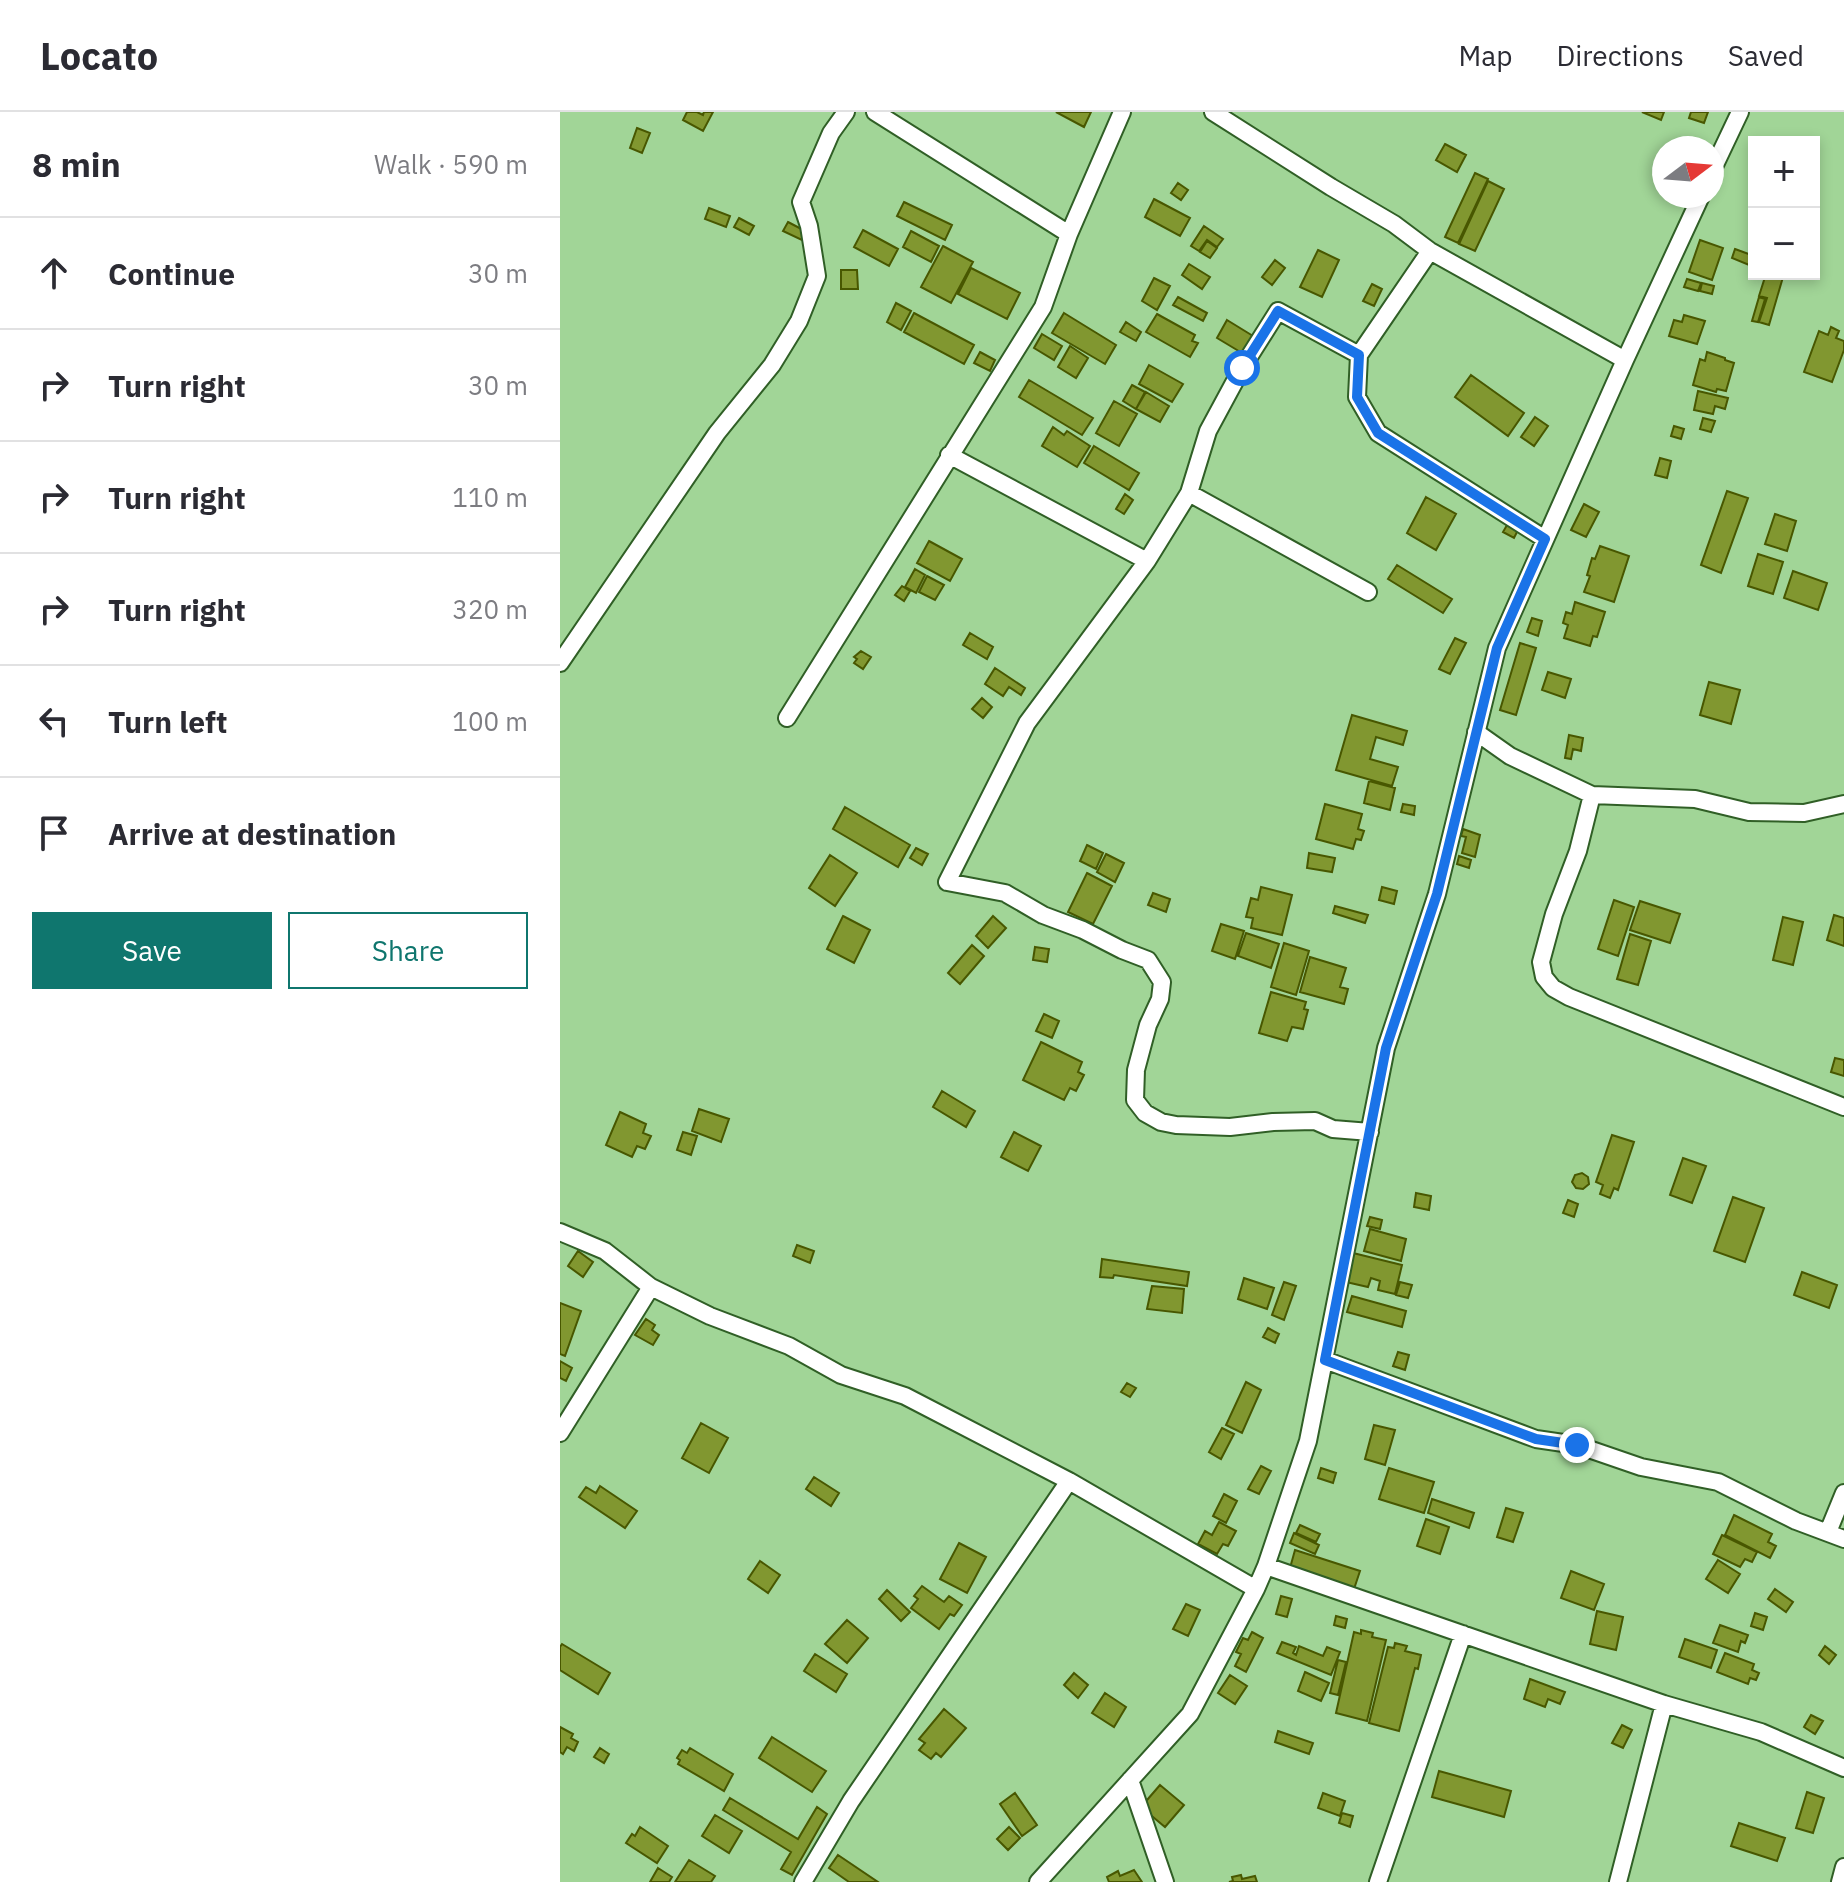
<!DOCTYPE html>
<meta charset="utf-8">
<style>
:root{--surface:#fff;--page:#f7f7f7;--text:#2b2b33;--muted:#7c7c81;--line:#e1e1e2;--accent:#0f766e}
body{margin:0;font-family:"IBM Plex Sans",sans-serif;background:var(--page);color:var(--text)}
.controls{position:absolute;right:24px;top:24px;display:grid;overflow:hidden;border-radius:0px;box-shadow:0 4px 12px #0003}
.controls button{width:72px;height:72px;display:grid;place-items:center;padding:0;border:0;border-bottom:2px solid var(--line);background:var(--surface);color:var(--text);font:40px sans-serif}
.compass{position:absolute;left:1092px;top:24px;width:72px;height:72px;border-radius:50%;background:var(--surface);box-shadow:0 4px 12px #0003;rotate:74deg}
.stop{position:absolute;width:24px;height:24px;margin:-18px;border:6px solid #1a73e8;border-radius:50%;background:#fff}
.stop.end{background:#1a73e8;border-color:#fff;box-shadow:0 2px 8px #0008}
.list{margin:0;padding:0;list-style:none}
h2{display:flex;justify-content:space-between;align-items:center;height:104px;margin:0;padding:0 32px;font-size:34px}
h2 small{font-size:26px;font-weight:400;color:var(--muted)}
.list li{display:grid;grid-template-columns:52px 1fr auto;gap:24px;align-items:center;box-sizing:border-box;height:112px;padding:0 32px;border-top:2px solid var(--line)}
.list b{display:block;font-size:30px;white-space:nowrap}
.list em{font-size:26px;font-style:normal;color:var(--muted)}
.actions{display:flex;gap:16px;padding:24px 32px}
.actions a{flex:1;padding:18px 0;border:2px solid var(--accent);border-radius:0px;text-align:center;font-size:28px;color:var(--accent)}
.actions .main{background:var(--accent);color:#fff}
.icon{flex:none;width:44px;height:44px;fill:none;stroke:currentColor;stroke-width:2;stroke-linecap:round;stroke-linejoin:round}
.map{position:relative;flex:none;width:1284px;height:1770px;overflow:hidden}
header{display:flex;align-items:center;gap:48px;box-sizing:border-box;height:112px;padding:0 40px;background:var(--surface);border-bottom:2px solid var(--line)}
header strong{font-size:38px}
nav{display:flex;gap:44px;margin-inline-start:auto;font-size:28px}
main{display:flex}
aside{flex:1;background:var(--surface)}
.map>svg:first-child{display:block}
.building{fill:#819730;stroke:#485700;stroke-width:2}
.lines{fill:none;stroke-linecap:round;stroke-linejoin:round}
.minor-casing{stroke:#305f26;stroke-width:20}
.minor{stroke:#fff;stroke-width:16}
.route{stroke:#1a73e8;stroke-width:10}
</style>
<header>
<strong>Locato</strong>
<nav><a>Map</a><a>Directions</a><a>Saved</a></nav>
</header>
<main>
<aside>
<h2>8 min<small>Walk · 590 m</small></h2>
<ul class="list">
<li><svg class="icon" aria-label="ahead" viewBox="0 0 24 24"><path d="M12 20V5M6 11l6-6 6 6"/></svg><div><b>Continue</b></div><em>30 m</em></li>
<li><svg class="icon" aria-label="right" viewBox="0 0 24 24"><path d="M7 20v-9h11M14 6l5 5-5 5"/></svg><div><b>Turn right</b></div><em>30 m</em></li>
<li><svg class="icon" aria-label="right" viewBox="0 0 24 24"><path d="M7 20v-9h11M14 6l5 5-5 5"/></svg><div><b>Turn right</b></div><em>110 m</em></li>
<li><svg class="icon" aria-label="right" viewBox="0 0 24 24"><path d="M7 20v-9h11M14 6l5 5-5 5"/></svg><div><b>Turn right</b></div><em>320 m</em></li>
<li><svg class="icon" aria-label="left" viewBox="0 0 24 24"><path d="M17 20v-9H6M10 6l-5 5 5 5"/></svg><div><b>Turn left</b></div><em>100 m</em></li>
<li><svg class="icon" aria-label="arrive" viewBox="0 0 24 24"><path d="M6 21V4h12l-3 4 3 4H6"/></svg><div><b>Arrive at destination</b></div></li>
</ul>
<div class="actions"><a class="main">Save</a><a>Share</a></div>
</aside>
<div class="map">
<svg width="1284" height="1770" viewBox="0 0 1284 1770">
<rect width="100%" height="100%" fill="#a1d597"/>
<path class="building" d="M127,0H137L143,3L144,0H153L143,19L123,8Z
M496,0H531L524,15Z
M1082,0H1104L1101,8Z
M1131,0H1148L1144,11L1129,6Z
M77,16L90,21L82,41L70,36Z
M885,32L906,43L897,60L876,48Z
M915,61L928,67L898,131L885,125Z
M928,69L944,77L915,139L899,132Z
M618,71L628,78L621,88L611,81Z
M594,87L630,106L620,124L585,105Z
M344,90L392,113L385,128L337,104Z
M149,96L170,104L166,115L145,107Z
M179,106L194,114L189,123L174,115Z
M228,110L249,121L244,129L223,119Z
M644,114L663,127L657,135L647,128L639,139L631,134Z
M303,118L338,137L329,154L294,135Z
M351,119L379,134L371,150L343,135Z
M1140,128L1163,136L1152,168L1129,160Z
M647,129L657,136L650,146L640,140Z
M383,134L413,150L391,191L361,175Z
M1175,137L1194,144V155L1172,146Z
M758,138L779,148L762,185L740,175Z
M715,148L725,156L712,173L702,165Z
M629,152L650,165L642,177L622,163Z
M411,156L460,181L447,207L398,182Z
M281,158H297L298,177H281Z
M1206,162L1223,165L1209,213L1199,210L1207,186L1199,184Z
M594,166L610,174L597,198L582,189Z
M1127,167L1141,171L1138,179L1124,175Z
M1142,171L1154,174L1152,182L1140,179Z
M812,172L822,177L814,194L803,189Z
M618,185L647,201L643,209L613,193Z
M1199,185L1205,187L1198,210L1192,209Z
M336,191L351,199L341,218L327,210Z
M354,201L414,233L404,252L344,220Z
M504,201L556,233L545,252L492,221Z
M597,202L635,223L632,229L638,231L630,245L586,220Z
M1124,203L1145,209L1137,232L1109,224L1114,208L1122,210Z
M667,208L693,224L682,241L657,226Z
M566,210L581,220L576,229L560,220Z
M1271,215L1279,219L1276,226L1284,229V238L1272,270L1244,260L1259,219L1268,223Z
M482,222L502,234L494,248L474,236Z
M510,234L528,246L516,266L498,255Z
M420,240L435,248L430,259L414,251Z
M1147,240L1165,246V248L1174,251L1166,279L1157,277L1156,280L1133,273L1140,247L1145,249Z
M589,253L623,272L612,290L579,272Z
M911,263L964,301L948,324L895,285Z
M469,268L533,306L522,323L459,285Z
M572,273L585,280L576,297L563,289Z
M1138,279L1168,286L1165,297L1155,294L1153,302L1134,298Z
M586,280L609,294L600,310L576,297Z
M554,289L577,302L559,334L536,321Z
M975,305L988,314L974,334L961,325Z
M1143,306L1155,309L1151,320L1140,317Z
M1114,314L1124,317L1121,327L1111,324Z
M493,315L504,323L507,319L530,334L517,355L482,334Z
M534,334L579,361L569,378L524,351Z
M1100,346L1111,349L1107,366L1095,363Z
M1167,379L1188,386L1161,461L1141,453Z
M565,382L573,388L564,402L556,397Z
M866,385L896,402L876,438L847,421Z
M1024,392L1039,400L1026,425L1011,418Z
M1215,402L1236,409L1227,439L1205,432Z
M947,413L958,418L954,426L943,420Z
M369,429L402,447L390,469L357,451Z
M1040,434L1069,444L1054,490L1024,480L1030,464L1027,463L1032,446L1035,447Z
M1198,442L1223,450L1213,482L1188,474Z
M837,453L892,487L883,501L828,467Z
M355,457L365,463L356,481L345,475Z
M1233,459L1267,471L1258,498L1224,486Z
M367,464L384,473L375,488L359,480Z
M342,474L350,479L344,489L335,483Z
M1015,490L1045,500L1037,525L1033,524L1030,534L1004,526L1008,513L1003,511L1006,500L1012,502Z
M972,506L982,509L978,524L967,520Z
M410,521L433,535L427,547L403,533Z
M895,526L906,531L890,562L879,557Z
M960,531L976,536L956,603L940,598Z
M301,539L311,545L303,557L294,551L297,547L294,545Z
M435,556L465,576L461,583L449,575L443,584L425,572Z
M988,560L1011,567L1005,586L982,578Z
M1149,570L1180,578L1171,612L1140,603Z
M422,586L432,595L423,606L412,597Z
M792,603L847,619L843,633L816,625L810,647L838,655L832,674L776,658Z
M1009,623L1023,626L1021,639L1013,637L1011,647L1005,646Z
M809,669L835,676L830,698L804,691Z
M765,692L802,702L798,717L804,719L801,728L796,727L793,737L756,727Z
M843,692L855,694L854,703L841,700Z
M285,695L350,733L338,755L273,717Z
M903,717L920,723L915,745L902,741L906,725L901,724Z
M527,733L543,741L536,757L520,749Z
M356,736L368,742L362,753L350,746Z
M749,741L775,746L772,760L747,756Z
M546,742L564,751L555,770L537,760Z
M270,743L297,761L275,794L249,776Z
M899,744L911,748L909,756L897,752Z
M527,761L552,774L533,812L508,800Z
M701,775L732,783L722,823L691,816L693,806L686,805L691,786L698,788Z
M822,775L837,779L834,792L819,788Z
M593,781L610,787L606,800L588,793Z
M1054,788L1074,795L1058,844L1038,837Z
M1080,789L1120,802L1110,831L1070,818Z
M775,794L808,803L805,811L773,801Z
M1274,803L1284,806V834L1267,828Z
M283,804L310,818L294,851L267,837Z
M433,804L446,816L428,836L416,824Z
M1223,805L1243,810L1233,853L1213,848Z
M661,812L684,819L675,847L652,839Z
M686,821L719,832L711,856L678,844Z
M1070,822L1091,829L1078,873L1057,867Z
M724,831L749,839L736,883L711,875Z
M412,833L424,844L400,872L388,861Z
M475,835L489,837L487,850L473,848Z
M750,845L786,856L780,875L788,877L784,892L740,880Z
M711,880L746,890L744,897L748,898L743,917L732,915L727,929L699,921Z
M484,902L499,909L492,926L476,919Z
M481,930L522,950L518,960L524,963L516,979L510,976L504,988L463,968Z
M1275,946L1284,948V964L1271,960Z
M382,979L415,999L406,1015L373,995Z
M139,997L169,1007L161,1030L132,1019Z
M60,1000L86,1012L83,1021L91,1024L85,1037L77,1034L72,1045L46,1033Z
M123,1020L137,1024L131,1043L117,1038Z
M454,1020L481,1034L468,1059L441,1045Z
M1052,1023L1074,1030L1058,1078L1054,1076L1050,1086L1040,1082L1043,1073L1036,1070Z
M1123,1046L1146,1054L1132,1091L1110,1083Z
M1022,1061L1028,1065L1029,1072L1023,1077L1016,1076L1012,1070L1015,1063Z
M856,1081L871,1084L869,1098L854,1095Z
M1173,1085L1204,1096L1185,1150L1154,1139Z
M1008,1088L1018,1092L1014,1105L1003,1101Z
M810,1105L822,1108L820,1117L807,1114Z
M810,1117L846,1127L841,1149L804,1139Z
M237,1133L254,1139L250,1151L233,1144Z
M18,1139L33,1150L23,1165L8,1154Z
M793,1141L842,1153L835,1182L818,1178L820,1169L811,1166L808,1175L786,1170Z
M542,1147L629,1160L627,1174L554,1163L553,1166L540,1165Z
M1242,1160L1277,1173L1269,1196L1234,1183Z
M684,1166L714,1176L707,1197L678,1187Z
M724,1170L736,1174L724,1208L712,1203Z
M840,1170L852,1173L848,1186L836,1183Z
M592,1174L624,1177L622,1201L587,1197Z
M792,1184L846,1199L842,1215L787,1200Z
M0,1191L21,1199L5,1244L0,1242Z
M86,1207L95,1213L92,1218L99,1223L93,1233L75,1223Z
M708,1216L719,1222L715,1231L703,1225Z
M838,1240L849,1243L845,1258L833,1254Z
M0,1249L12,1256L6,1269L0,1266Z
M686,1270L701,1278L682,1321L666,1313Z
M567,1271L576,1276L570,1285L561,1280Z
M141,1311L168,1326L149,1361L122,1346Z
M814,1313L835,1318L825,1353L805,1347Z
M662,1316L674,1322L661,1347L649,1340Z
M701,1354L711,1359L699,1382L688,1377Z
M761,1356L776,1361L773,1371L758,1366Z
M829,1356L874,1370L864,1401L819,1387Z
M254,1365L279,1381L271,1394L246,1377Z
M40,1374L77,1399L65,1416L19,1385L26,1375L36,1381Z
M664,1382L677,1389L666,1411L653,1404Z
M872,1387L914,1401L909,1416L868,1401Z
M946,1396L963,1401L953,1430L937,1425Z
M1174,1403L1212,1422L1208,1430L1216,1434L1210,1446L1165,1423Z
M866,1407L889,1415L880,1442L857,1434Z
M659,1410L676,1419L668,1434L663,1432L657,1442L638,1432L645,1419L652,1423Z
M740,1413L760,1422L756,1430L736,1421Z
M734,1421L759,1433L755,1442L730,1431Z
M1162,1423L1197,1440L1192,1450L1185,1447L1180,1455L1153,1442Z
M399,1431L426,1445L407,1481L380,1467Z
M735,1438L800,1459L794,1477L730,1456Z
M1158,1448L1180,1462L1168,1481L1146,1467Z
M200,1449L220,1463L208,1481L188,1467Z
M1011,1459L1044,1472L1034,1498L1001,1486Z
M362,1474L384,1490L389,1484L402,1493L394,1504L390,1502L379,1517L351,1496L358,1487L354,1484Z
M1215,1477L1233,1490L1226,1500L1208,1487Z
M327,1478L350,1500L341,1509L319,1487Z
M721,1484L732,1487L727,1505L716,1502Z
M626,1492L640,1498L628,1524L613,1517Z
M1037,1499L1063,1505L1056,1538L1030,1532Z
M1195,1501L1207,1505L1203,1518L1191,1514Z
M776,1504L787,1507L785,1516L774,1513Z
M287,1508L308,1526L287,1551L265,1532Z
M1160,1513L1188,1523L1185,1531L1181,1529L1178,1540L1153,1531Z
M801,1518L813,1521L812,1525L826,1528L807,1609L776,1601L794,1520L801,1522Z
M692,1520L703,1526L686,1560L675,1554L681,1542L676,1540L683,1526L688,1528Z
M1125,1527L1157,1538L1151,1556L1119,1545Z
M722,1530L736,1535L733,1541L736,1543L739,1534L763,1544L767,1535L780,1540L771,1563L717,1541Z
M835,1531L847,1534L845,1539L861,1543L858,1557L855,1556L839,1619L809,1611L828,1535L834,1536Z
M2,1532L50,1561L38,1582L0,1558V1535Z
M1265,1534L1276,1543L1269,1552L1259,1543Z
M1165,1541L1194,1552L1192,1558L1199,1561L1196,1568L1190,1566L1188,1572L1157,1560Z
M255,1542L287,1562L276,1580L244,1559Z
M778,1548L786,1550L778,1583L770,1581Z
M745,1560L769,1571L761,1589L738,1579Z
M514,1561L528,1573L518,1586L504,1573Z
M670,1563L687,1574L675,1592L658,1581Z
M970,1567L1005,1580L1000,1592L988,1587L985,1595L964,1587Z
M545,1581L566,1595L554,1615L532,1601Z
M384,1597L406,1616L381,1645L376,1641L371,1647L359,1638L365,1631L359,1627Z
M1251,1603L1263,1609L1255,1622L1244,1615Z
M1062,1613L1072,1618L1063,1636L1052,1631Z
M0,1615L13,1622L11,1626L18,1630L14,1639L7,1635L3,1642L0,1640Z
M718,1619L753,1631L749,1642L715,1630Z
M212,1625L266,1659L252,1680L199,1646Z
M40,1636L49,1642L44,1651L34,1645Z
M130,1636L173,1662L164,1679L118,1652L120,1648L117,1646L122,1638L127,1641Z
M879,1659L951,1679L944,1705L872,1685Z
M600,1673L624,1693L605,1715L581,1695Z
M1247,1680L1264,1686L1253,1721L1236,1716Z
M455,1681L477,1713L462,1724L440,1692Z
M763,1681L785,1689L780,1704L758,1696Z
M170,1686L238,1727L257,1695L267,1702L232,1763L221,1757L231,1740L163,1698Z
M782,1701L793,1704L790,1715L779,1711Z
M155,1703L182,1719L169,1741L142,1724Z
M1179,1711L1225,1726L1217,1749L1171,1734Z
M80,1715L108,1734L97,1751L66,1731L72,1722L75,1724Z
M449,1715L460,1726L448,1738L437,1727Z
M278,1743L318,1770H289L269,1756Z
M129,1748L155,1764L151,1770H115Z
M98,1756L112,1765L109,1770H90Z
M574,1758L582,1770H549L547,1765L558,1759L560,1764Z
M681,1763L682,1767L695,1764L697,1770H669L673,1769L672,1765Z"/>
<g class="lines">
<defs>
<path id="minor" d="M315,0L509,122
M653,0L771,75L834,112L870,139L1065,248
M1152,59L1180,0
M870,139L799,243L797,285L818,321L985,427
M389,343L587,449L629,381L808,480
M629,381L648,319L682,256L718,199L799,243
M587,449L467,611L387,770L445,781L483,803L523,818L562,838L588,848L602,870L600,887L588,913L576,958L575,988L585,1001L601,1010L616,1013L670,1015L713,1010L755,1009L773,1017L810,1020
M0,551L157,321L212,253L239,209L257,164L249,114L241,90L271,21L286,0
M227,606L483,195L509,122L562,0
M916,620L950,644L1032,683L1135,687L1189,700L1244,701L1284,692
M1032,683L1018,739L994,802L981,850L984,865L993,876L1009,885L1284,995
M0,1120L45,1139L91,1175L150,1204L229,1234L281,1263L345,1284L509,1369L696,1477
M765,1248L976,1327L1017,1333L1081,1355L1158,1370L1236,1409L1284,1427
M0,1321L91,1175
M1268,1420L1284,1381
M706,1454L1104,1592L1201,1620L1284,1656
M570,1668L605,1770
M243,1770L291,1689L509,1369
M478,1770L630,1602L696,1477L706,1454L748,1329L826,936L877,782L937,536L1065,248L1141,84
M818,1770L903,1522
M1058,1770L1104,1592
M1280,1770L1284,1755"/>
</defs>
<use href="#minor" class="minor-casing"/>
<use href="#minor" class="minor"/>
</g>
<g class="lines">
<path class="route" d="M682,256L718,199L799,243L797,285L818,321L985,427L937,536L877,782L826,936L765,1248L976,1327L1017,1333"/>
</g>
</svg>
<div class="controls">
<button>+</button>
<button>−</button>
</div>
<svg class="compass" viewBox="-18 -18 36 36"><path d="M0-13l5 13h-10z" fill="#e53935"/><path d="M0 13l5-13h-10z" fill="#7c7c81"/></svg>
<div class="stop" style="left:682px;top:256px"></div>
<div class="stop end" style="left:1017px;top:1333px"></div>
</div>
</main>
